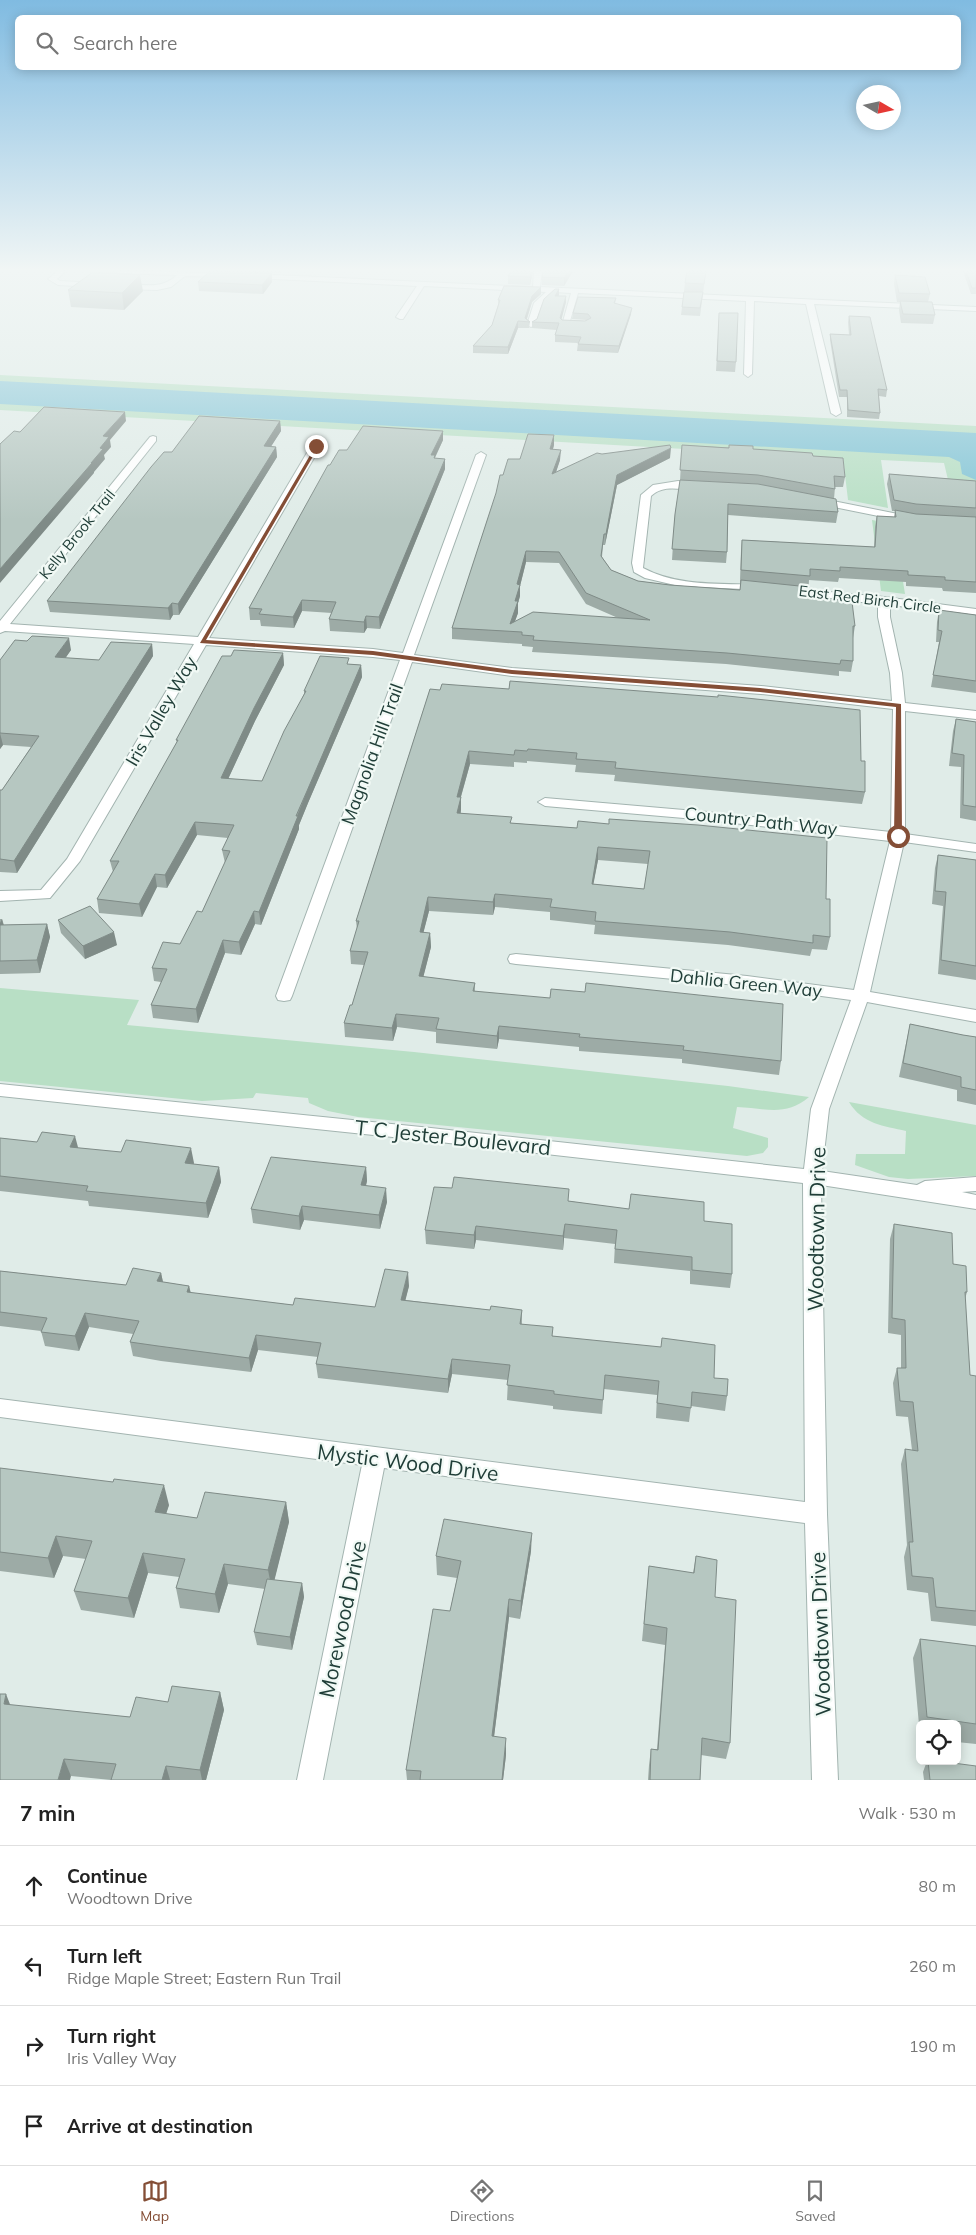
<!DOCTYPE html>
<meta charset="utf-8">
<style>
:root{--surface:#fff;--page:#f2f2f2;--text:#222;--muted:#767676;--line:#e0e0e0;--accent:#844e36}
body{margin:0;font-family:Mulish,sans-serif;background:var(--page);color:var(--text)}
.controls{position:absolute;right:15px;bottom:15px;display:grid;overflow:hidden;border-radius:8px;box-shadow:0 2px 12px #0003}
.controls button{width:45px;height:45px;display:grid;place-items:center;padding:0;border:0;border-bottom:1px solid var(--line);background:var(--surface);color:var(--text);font:25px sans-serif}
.compass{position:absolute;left:856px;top:85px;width:45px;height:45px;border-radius:50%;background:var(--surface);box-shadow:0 2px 12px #0003;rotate:99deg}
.stop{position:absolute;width:15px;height:15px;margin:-11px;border:4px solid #844e36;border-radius:50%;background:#fff}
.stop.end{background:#844e36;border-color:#fff;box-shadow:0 1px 5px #0008}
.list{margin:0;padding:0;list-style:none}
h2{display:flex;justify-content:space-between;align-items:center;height:65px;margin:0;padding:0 20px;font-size:21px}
h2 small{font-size:16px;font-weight:400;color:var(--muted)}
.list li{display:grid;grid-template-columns:32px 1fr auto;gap:15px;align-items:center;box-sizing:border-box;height:80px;padding:0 20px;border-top:1px solid var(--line)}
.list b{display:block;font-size:19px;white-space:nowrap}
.list p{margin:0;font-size:16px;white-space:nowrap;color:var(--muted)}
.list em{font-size:16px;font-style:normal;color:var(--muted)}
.icon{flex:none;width:28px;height:28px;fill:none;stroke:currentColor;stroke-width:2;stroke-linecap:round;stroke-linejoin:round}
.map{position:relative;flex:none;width:976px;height:1780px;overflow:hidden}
.search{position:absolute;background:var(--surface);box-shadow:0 2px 12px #0003;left:15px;right:15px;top:15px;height:55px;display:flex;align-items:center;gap:12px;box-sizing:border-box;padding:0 18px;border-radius:8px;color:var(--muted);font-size:19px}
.sheet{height:385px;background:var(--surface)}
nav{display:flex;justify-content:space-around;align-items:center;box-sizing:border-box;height:70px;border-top:1px solid var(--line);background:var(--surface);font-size:14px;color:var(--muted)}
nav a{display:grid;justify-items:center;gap:2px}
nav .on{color:var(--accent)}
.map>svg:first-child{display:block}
.green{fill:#b8dfc5}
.water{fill:#84c5d6}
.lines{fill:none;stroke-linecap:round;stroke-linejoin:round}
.minor-casing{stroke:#a3b4b0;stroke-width:2}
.minor{fill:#fff;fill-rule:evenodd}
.wall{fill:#9daba6;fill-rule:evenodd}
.shaded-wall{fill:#7f8b87}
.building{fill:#b6c7c1;stroke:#7f8b87;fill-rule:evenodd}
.route{fill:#844e36}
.labels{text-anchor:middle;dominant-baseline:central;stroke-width:4.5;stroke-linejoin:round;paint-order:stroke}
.far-street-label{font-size:15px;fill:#203e38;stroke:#f1f9f5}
.street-label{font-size:18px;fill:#203e38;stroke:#f1f9f5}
.near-street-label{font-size:21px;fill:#203e38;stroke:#f1f9f5}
</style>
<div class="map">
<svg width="976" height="1780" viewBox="0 0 976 1780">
<rect width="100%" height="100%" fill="#e0ece8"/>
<path class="green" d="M0,375L976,426V486L949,484L944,463L881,460L888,508L848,500L843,458L0,410Z
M872,520L894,524L905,594L881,591Z
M0,988L139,1000L127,1025L414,1052L728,1086L809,1097C786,1117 765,1108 737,1107L733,1128L768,1138V1147L763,1153L747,1156L358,1117L328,1111L309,1103L308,1098L256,1093L253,1098L202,1101L0,1081Z
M849,1102L976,1125V1176L908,1179L889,1177L855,1165L856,1154H905L906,1131C884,1126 862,1124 849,1102Z"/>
<path class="water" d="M0,381L976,433V480L962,474L960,462L949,457L0,404Z"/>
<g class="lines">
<defs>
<path id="minor" d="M58,271H66L57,279L60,281L97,283L101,285L97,287L58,285L48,279Z
M114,271L227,273L231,275L227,277L185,276L171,287L157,290L123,289H120V285C142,282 159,292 177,275L118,273Z
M534,271H542L540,287L976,307V311L814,304L841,413L836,416L831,413L806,304L754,301L752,374L748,377L744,374L746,301L578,293L570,321L585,322L586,324L582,326L562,325L571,293L554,292L542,304L535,325L531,327L527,325L534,303L546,292L424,286L403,319H400L396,317L417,286L252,278L248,276L252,274L533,287Z
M153,436L156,437V441L10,624L198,637L311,446L316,443L321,446L209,638L373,649L403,653L476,455L481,452L486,455L414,655L512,668L761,686L892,701L890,673L878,617V604L789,593L785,592L783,590L785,588L884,597L976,609V615L890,605V617L902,673L905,703L976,711V719L905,711V834L976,844V852L904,842L870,992L976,1010V1022L867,1002L829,1109L822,1171L917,1185L925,1181L976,1177V1191L962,1192L976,1195V1209L821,1185L827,1514L838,1780H812L805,1523L384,1468L323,1780H297L362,1465L0,1417V1399L805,1502L803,1183L431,1141L0,1096V1084L431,1128L804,1169L811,1109L851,1000L747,986L516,964L510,963L508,959L510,955L516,954L747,976L854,990L890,841L707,820L545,806L538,802L545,798L707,812L891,832L893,709L761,694L512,676L412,662L292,996L290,1000L284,1001L278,1000L276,996L400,660L373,657L206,645L80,861L50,898L0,901V891L41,890L67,859L194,644L5,631L0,633V621L150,437Z
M678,481L699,483L704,486C692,496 668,480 651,496L643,568C678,587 723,583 761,585L767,588L765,590L679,586L645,578L634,572L632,563L641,495L653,485Z
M818,498L913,517L918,520L913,523L814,503V499Z"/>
</defs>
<use href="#minor" class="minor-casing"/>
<use href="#minor" class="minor"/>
</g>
<path class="wall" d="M219,271H281L279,273Z
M511,271H533L530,285L508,284V276Z
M542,271H573L564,286L542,285Z
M706,271L700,316L681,315L685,283Z
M963,271H976V294H971Z
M895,275L930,294L928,302L935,315L933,324L901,323L899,310L900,302H897L894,284Z
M198,282H272L263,294L199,291Z
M541,287V294L532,302L527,319L530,322L529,328H518L508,354L473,353V346L492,325L498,305V300Z
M559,289V296L566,302L561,319L562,320L585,321L587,320L572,319L573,313L616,298L615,304L631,314L618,353L577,351L578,343L555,342V335L557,330L532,328V322L537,319Z
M68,290L143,291L124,310L71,307Z
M849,316L887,390L886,397L879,396L880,413L879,419L847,417V397H839L830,340V334L849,335L848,322Z
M719,321L736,362L735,372L716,371Z
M280,421L281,431L271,446L276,447L277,457L179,615H173L170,620L50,612L47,601L172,452Z
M443,440L435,458L445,459V469L380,629L367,628L364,633L330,631L329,619L332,613L302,611L294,628L261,626L260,620H250L249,608L330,465L347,450Z
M554,445L553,449L560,460L556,472L602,454L670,458L617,485L605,545H603L602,557L611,570L638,581L670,585L740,590V581L741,551L742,540L874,547L875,527L877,516L894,517L895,511H892L887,484L889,474L976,481V593L943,591L942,588L906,586V582L839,578L838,582L809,580L808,595L855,626L853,638V661L851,672L839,671V676L726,664L532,652L533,647L522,646V644L452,639V628L503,475L520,459ZM526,562L559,563L586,604L618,618L515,621L518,613V603L520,596V586Z
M682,445L753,449L813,456L845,477L843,487H835L834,499L838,512L836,523L728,515L727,552L726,563L672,560L675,514L680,481Z
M939,610L976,615V693L931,687L939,642H936L937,622Z
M152,644L153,656L17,873L0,872V790H2L31,747L3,745L0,749V660L71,650L65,658L99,660Z
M283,653L284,665L255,721L228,779L262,781L304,694V691L350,664L361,665L362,677L308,803L299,825V829L261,925L255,924L241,955L225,953L198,1023L153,1018L151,1005L161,982L154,981L152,968L180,944L202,912L225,863L222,850L228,838L197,835L167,888L157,887L142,917L99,913L97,899L113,872L110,861L177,742L176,740L231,656Z
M430,689L861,761L865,792L862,804L614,781L615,775L575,772L576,765L527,761V763L514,762V767L470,764L461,797V813L512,823L577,828L826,899L830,937L827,950L812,949L810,956L728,945L594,934L595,925L550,920V912L495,907L493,915L429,911L423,933H430L431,947L423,977L475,983V991L781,1061L779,1075L682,1063V1059L579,1051V1047L518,1041L499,1039L497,1049L436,1043V1032L397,1027L393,1041L345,1037L344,1023L352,1005L364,965L351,964L350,951L357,929L356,921ZM598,860L648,864L644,889L593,884Z
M956,719L976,722V821L960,818L961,767L949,766L953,731Z
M938,855L976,860V980L938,974L943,906L932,904L935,868Z
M0,919H2L4,925L47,924L50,937L40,973L0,974Z
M58,920L117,945L85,959L61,933Z
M910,1024L963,1035L976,1037V1105L957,1101V1090L899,1077Z
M0,1138L78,1148L194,1163L193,1164L219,1167L221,1182L208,1218L89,1206L88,1201L0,1191Z
M366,1167L367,1181L366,1186L387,1202L380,1229L304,1220L300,1230L253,1223L251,1209Z
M569,1201L704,1221L732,1274L730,1288L690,1284V1271L614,1263L615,1244L564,1238L563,1250L476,1240L474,1249L426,1244L425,1230Z
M894,1224L953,1264L967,1292L965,1299L970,1375L976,1378V1626L931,1621L928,1593L907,1590L904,1557L907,1545L901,1464L905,1449L912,1450L908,1417L896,1416L893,1383L897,1368H901V1335L888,1333L890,1239Z
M0,1271L126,1285L161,1273L163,1282L189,1286L191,1293L293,1305L375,1307L409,1286L405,1300L490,1310H522V1324L553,1336L714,1378L727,1396L725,1411L691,1406L689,1422L656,1418L657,1395L604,1389L602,1414L553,1409V1406L507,1400L508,1380L452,1374L448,1393L318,1378L316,1364L318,1357L258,1350L251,1372L161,1361L133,1356L130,1342L133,1334L89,1327L79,1351L45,1346L41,1331L0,1326Z
M0,1468L169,1505L166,1514L197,1518L286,1502L289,1522L274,1580L302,1583L304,1597L292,1650L257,1645L254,1632L265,1589L228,1584L219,1613L180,1608L176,1588L179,1577L148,1573L134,1618L81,1610L74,1591L86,1559L63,1556L54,1578L0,1571Z
M531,1551L520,1619L509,1617L494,1736L506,1755L503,1780H407L406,1770L450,1611L457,1578L437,1575L436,1556Z
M696,1556L715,1597L730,1743L726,1759L701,1755L700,1780H648L649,1765L651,1749H657L665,1645L642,1641L649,1566L693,1573Z
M920,1639L976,1646V1744L957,1742V1724H920V1736L913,1658Z
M220,1692L224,1710L206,1780H111L71,1776L10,1705L130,1717L168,1702Z
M927,1761H938L976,1780H924L923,1772Z"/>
<path class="shaded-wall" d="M532,271H533L530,285V277Z
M569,271H573L564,286V278Z
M272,273V282L263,294L262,285Z
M140,275L143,291L124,310L122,293Z
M541,287V294L532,302L526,321L525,318L532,296Z
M559,289V295L555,302V296Z
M566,296V302L560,325V318Z
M632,308L631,314L618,353L619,346Z
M518,321V328L508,354V347Z
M125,412L126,421L110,440L111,447L104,455L105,459L94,472V473L0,583V569L91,463L100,448L103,436Z
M280,421L281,431L265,456L264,446Z
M443,431V440L435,457V465L431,455Z
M554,435V445L550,459V449Z
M276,447L277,457L179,615L178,604Z
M671,448L670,458L617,485L605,545L606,534L617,475Z
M561,450L560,460L552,484V474Z
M445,459V469L380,629L379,617Z
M526,551V562L520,586V596L518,603V613L511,632L510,624L517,584Z
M302,600V611L294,628L293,617Z
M172,603L173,615L170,620L168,608Z
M366,616L367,628L364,633V622Z
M69,638L71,650L58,669L55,657Z
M152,644L153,656L17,873L14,861Z
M283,653L284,665L255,721L223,790L221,778L254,708Z
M361,665L362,677L308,803L299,825V829L261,925L259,912L307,791Z
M0,733L3,745L0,749Z
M469,751L470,764L457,810V797Z
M461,797V810L457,825V813Z
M195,822L197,835L167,888L165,875Z
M598,847V860L591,897L592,884Z
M155,874L157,887L142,917L139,904Z
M495,894V907L493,915V902Z
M428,897L429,911L420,946V932Z
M254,911L255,924L241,955L239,942Z
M2,919L5,932L0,930V923Z
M47,924L50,937L40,973L37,960Z
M114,932L117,945L85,959L83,946Z
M430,933L431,947L420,990L419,976Z
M223,940L225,953L198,1023L196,1009Z
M396,1014L397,1027L393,1041L392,1028Z
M499,1026V1039L497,1049V1036Z
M75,1136L79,1151L70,1147Z
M191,1148L194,1163L187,1178L185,1163Z
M219,1167L221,1182L208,1218L206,1203Z
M366,1167L367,1181L362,1199L361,1185Z
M386,1188L387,1202L380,1229L379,1215Z
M302,1206L304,1220L300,1230L299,1216Z
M565,1224L564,1238L563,1250V1236Z
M476,1226V1240L474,1249V1235Z
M408,1272L409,1286L402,1314L401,1300Z
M161,1273L164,1287L157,1281Z
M189,1286L192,1300L187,1292Z
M85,1313L89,1327L79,1351L75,1336Z
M256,1335L258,1350L251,1372L249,1358Z
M452,1359V1374L448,1393V1379Z
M164,1485L169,1505L160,1532L155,1512Z
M286,1502L289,1522L272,1590L268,1570Z
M532,1533L531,1551L520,1619L521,1601Z
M56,1536L63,1556L54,1578L48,1558Z
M143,1553L148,1573L134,1618L128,1598Z
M224,1564L228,1584L219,1613L215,1594Z
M302,1583L304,1597L292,1650L290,1637Z
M509,1599V1617L492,1753V1736Z
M220,1692L224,1710L206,1780H202L200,1770Z
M6,1694L13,1712L4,1704Z
M506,1738V1755L503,1780H502Z
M64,1759L71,1776L70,1780H58Z
M166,1766L170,1780H162Z"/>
<path class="building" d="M210,271L272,273L262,285L198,282Z
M511,271H532L530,277L508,276Z
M543,271H569L564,278L542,277Z
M687,271H706L704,284L685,283Z
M966,271H976V288H972Z
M93,272L140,275L122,293L68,290Z
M895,275L925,277L930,294L899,293Z
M504,286L541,287L532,296L525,318L530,322L518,321L508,347L473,346L492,325L500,300H498Z
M555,289H559L555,296H566L560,318L562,320L585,321L591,318L588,314L573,313L578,297L616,298L614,303L632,308L619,346L578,344L581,337L555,335L559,323L532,322L537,319L544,299Z
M684,292H703L700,308L682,307Z
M900,301L932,302L935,315L903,314Z
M719,313H738L736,362L717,361Z
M849,316L870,317L887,390L878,389L880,413L848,410L847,390H840L830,334L851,335Z
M44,407L125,412L103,436L109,437L100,448L103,449L91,463H92L0,569V444L14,431L20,432Z
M199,416L280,421L264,446L276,447L178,604L172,603L168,608L47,601L151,467L164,452H172Z
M363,426L443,431L431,455H435L434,458L445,459L379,617L366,616L364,622L329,619L336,602L302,600L293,617L259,614L262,609L249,608L328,465H330L339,450H347Z
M528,434L554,435L550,449L561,450L552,474L597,453L602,454L670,445L671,448L617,475L606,534H604L601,556L611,570L638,581L670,585L740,590L741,580L809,587L808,595L852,602L855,626H853V661L841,660L840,664L727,653L533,640L534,636L522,635V632L452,628L496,493L500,475H503L508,459H520ZM526,551L559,552L586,593L650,620L533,612L510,624L518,601H515L520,585L517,584Z
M682,445L729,448V445L753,446V449L812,453L813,456L843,458L845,477L834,476L835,489L758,475L680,470Z
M889,474L976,481V508L916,504L894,500Z
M680,480L758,484L836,499L838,512L728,504L727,552L672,549L675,514Z
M895,510L916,514L976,517V582L945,580V577L908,575V571L840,567V571L810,569V576L741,570L742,540L875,547L877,516L896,517Z
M939,610L976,615V681L933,675L942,631L938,630Z
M32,636L69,638L55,657L99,660L111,642L152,644L14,861L0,859V790H2L39,736L0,733V660L15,640L27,641Z
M234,650L283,653L254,708L221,778L262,781L284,731L306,691H304L320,656L349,658L347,664L361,665L307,791L296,816H298L259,912L254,911L239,942L223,940L196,1009L151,1005L167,969L152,968L163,942L180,944L197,911L202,912L230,851L222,850L234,825L195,822L165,875L155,874L139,904L97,899L119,861H110L178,740H176L222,656H231Z
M510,681L718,697V695L860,710L861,761H865V792L615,768L616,762L576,759L577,753L528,749L527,751L515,750L514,755L469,751L457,797H461L457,813L512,817L510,823L577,828L578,821L609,824V819L698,825L827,838L826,899H830V937L813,935V943L730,932L595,921L596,912L550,907L552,899L495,894L493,902L428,897L420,932L430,933L419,976L475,983L473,991L550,998L551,989L585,992L586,983L783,1004L781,1061L683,1050L684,1046L579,1037L580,1034L519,1028L499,1026L497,1036L436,1029L439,1018L396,1014L392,1028L344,1023L350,1005H352L368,952L350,951L359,921H356L430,689L440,690L442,684L509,689ZM598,847L650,851L644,889L592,884Z
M956,719L976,722V807L963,805L964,755L952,753Z
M938,855L976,860V966L941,960L946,892L935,891Z
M90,906L114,932L83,946L58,920Z
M47,924L37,960L0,961V925Z
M910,1024L963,1035L976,1037V1090L961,1087V1077L903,1063Z
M42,1132L75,1136L70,1147L121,1152L126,1140L191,1148L185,1163L219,1167L206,1203L86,1191L88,1186L0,1176V1138L37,1142Z
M271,1157L366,1167L361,1185L386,1188L379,1215L302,1206L299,1216L251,1209Z
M454,1177L569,1189L568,1201L629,1209L631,1194L704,1202V1221L732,1224V1274L692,1270V1257L615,1249L617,1230L565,1224L563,1236L476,1226L474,1235L425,1230L434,1187L452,1188Z
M894,1224L952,1233L953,1264L966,1266L967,1292H965L970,1375L976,1376V1611L936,1607L933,1578L912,1576L909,1542H913L905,1449L918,1451L913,1402L900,1401L897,1368H906L905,1320L892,1318Z
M133,1268L161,1273L157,1281L189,1286L187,1292L293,1305L295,1298L375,1307L385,1269L408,1272L401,1300L490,1310L491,1306L522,1310L520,1324L553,1327L552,1336L661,1347L662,1338L715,1345L714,1378L728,1379L727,1396L692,1392L691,1408L657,1403L659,1381L605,1375L603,1400L554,1394V1391L507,1385L510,1365L452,1359L448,1379L316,1364L321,1343L256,1335L249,1358L158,1346L130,1342L139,1321L85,1313L75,1336L41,1332L47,1318L0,1312V1271L126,1285Z
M0,1468L113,1482L114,1479L164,1485L155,1512L197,1518L205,1492L286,1502L268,1570L224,1564L215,1594L176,1588L185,1559L143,1553L128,1598L74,1591L92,1541L56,1536L48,1558L0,1552Z
M444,1519L532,1533L521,1601L509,1599L492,1736L506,1738L502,1780H420L421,1771L406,1770L433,1609L450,1611L461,1561L436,1556Z
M696,1556L717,1560L715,1597L736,1600L730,1743L702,1738L700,1780H650L651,1749L658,1750L667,1628L644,1624L649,1566L694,1573Z
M267,1579L302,1583L290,1637L254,1632Z
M920,1639L976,1646V1724L927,1717Z
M172,1686L220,1692L200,1770L166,1766L162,1780H111L116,1764L64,1759L58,1780H0V1694H6L4,1704L130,1717L136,1697L168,1702Z
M928,1761H938L976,1766V1780H930Z"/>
<linearGradient id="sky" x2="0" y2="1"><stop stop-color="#80bbe1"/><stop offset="0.52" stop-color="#f1f6f5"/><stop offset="1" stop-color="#f1f6f5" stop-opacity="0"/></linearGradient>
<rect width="976" height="520" fill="url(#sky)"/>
<path class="route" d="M316,445L319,446L206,640L373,651L512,670L760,688L901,704L902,836L898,839L894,836L896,707L760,692L512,674L373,655L200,643Z"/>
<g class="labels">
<g class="far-street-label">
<text transform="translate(77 534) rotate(-51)">Kelly Brook Trail</text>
<text transform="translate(870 599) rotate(7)">East Red Birch Circle</text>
</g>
<g class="street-label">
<text transform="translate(161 711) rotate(-60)">Iris Valley Way</text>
<text transform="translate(372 754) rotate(-70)">Magnolia Hill Trail</text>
<text transform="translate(761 821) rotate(6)">Country Path Way</text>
<text transform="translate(746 983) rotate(6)">Dahlia Green Way</text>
</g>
<g class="near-street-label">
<text transform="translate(453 1137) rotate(6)">T C Jester Boulevard</text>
<text transform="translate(816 1229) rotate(-89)">Woodtown Drive</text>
<text transform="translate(408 1462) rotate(7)">Mystic Wood Drive</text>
<text transform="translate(342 1619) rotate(-78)">Morewood Drive</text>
<text transform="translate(820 1634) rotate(-92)">Woodtown Drive</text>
</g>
</g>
</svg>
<div class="controls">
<button><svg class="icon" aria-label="locate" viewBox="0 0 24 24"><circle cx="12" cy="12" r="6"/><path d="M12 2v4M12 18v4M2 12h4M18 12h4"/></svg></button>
</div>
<svg class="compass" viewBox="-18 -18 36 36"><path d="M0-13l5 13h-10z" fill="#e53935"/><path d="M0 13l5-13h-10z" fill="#767676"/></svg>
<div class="stop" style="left:898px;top:836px"></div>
<div class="stop end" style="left:316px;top:446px"></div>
<div class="search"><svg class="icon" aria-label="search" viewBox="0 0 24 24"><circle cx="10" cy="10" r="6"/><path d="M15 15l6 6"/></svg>Search here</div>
</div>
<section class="sheet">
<h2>7 min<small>Walk · 530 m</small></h2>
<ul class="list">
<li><svg class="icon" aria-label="ahead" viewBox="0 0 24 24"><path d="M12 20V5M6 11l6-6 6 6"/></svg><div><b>Continue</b><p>Woodtown Drive</p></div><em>80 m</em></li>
<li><svg class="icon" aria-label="left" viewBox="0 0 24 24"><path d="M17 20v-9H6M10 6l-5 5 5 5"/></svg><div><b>Turn left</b><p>Ridge Maple Street; Eastern Run Trail</p></div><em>260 m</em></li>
<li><svg class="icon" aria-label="right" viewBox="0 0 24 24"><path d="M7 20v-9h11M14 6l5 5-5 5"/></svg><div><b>Turn right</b><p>Iris Valley Way</p></div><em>190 m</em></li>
<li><svg class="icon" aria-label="arrive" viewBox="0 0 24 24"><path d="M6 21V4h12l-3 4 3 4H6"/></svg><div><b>Arrive at destination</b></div></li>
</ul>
</section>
<nav>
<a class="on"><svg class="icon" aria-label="map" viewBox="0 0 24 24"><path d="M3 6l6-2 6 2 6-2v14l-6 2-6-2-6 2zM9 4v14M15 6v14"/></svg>Map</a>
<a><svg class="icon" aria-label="directions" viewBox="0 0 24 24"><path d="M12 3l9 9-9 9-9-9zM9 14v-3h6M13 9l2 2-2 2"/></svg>Directions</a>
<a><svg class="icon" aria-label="saved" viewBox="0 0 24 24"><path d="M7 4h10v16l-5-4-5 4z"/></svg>Saved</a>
</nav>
